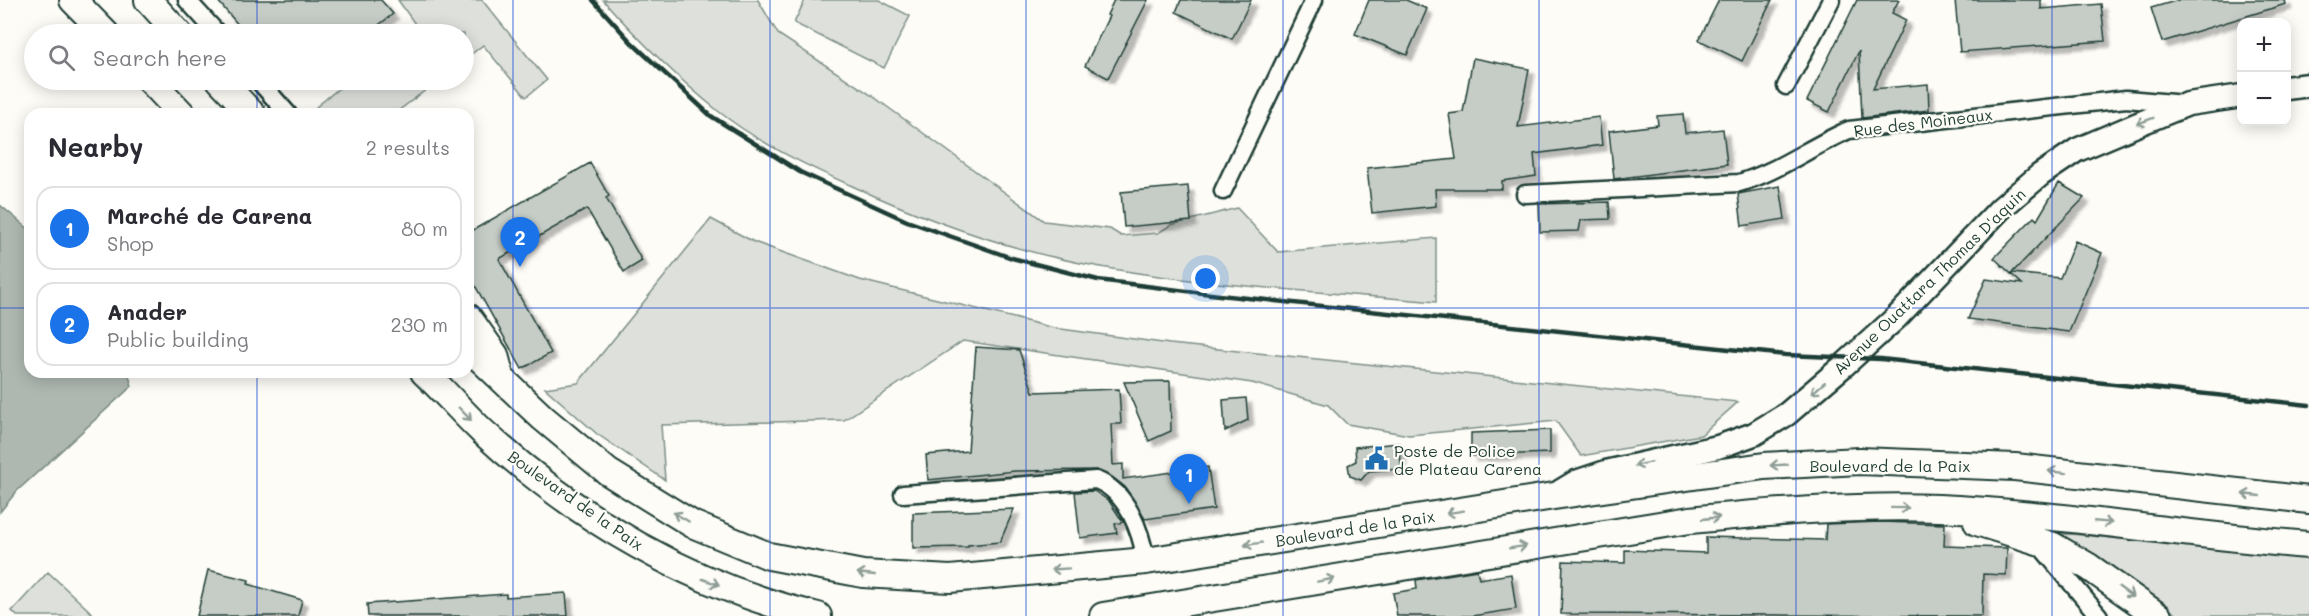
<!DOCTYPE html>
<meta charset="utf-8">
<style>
:root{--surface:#fff;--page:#f2f2f3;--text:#2b2b33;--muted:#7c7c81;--line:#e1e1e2;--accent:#1a73e8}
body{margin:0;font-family:Mali,sans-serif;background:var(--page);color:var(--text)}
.controls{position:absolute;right:18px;top:18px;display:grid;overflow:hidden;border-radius:12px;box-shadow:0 3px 15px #0003}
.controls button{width:54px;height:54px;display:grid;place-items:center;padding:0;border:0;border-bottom:2px solid var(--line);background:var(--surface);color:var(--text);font:30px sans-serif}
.you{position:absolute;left:1206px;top:279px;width:21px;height:21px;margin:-15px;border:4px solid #fff;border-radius:50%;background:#1a73e8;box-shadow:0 0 0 9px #1a73e833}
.badge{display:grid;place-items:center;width:39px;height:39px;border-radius:50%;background:var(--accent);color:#fff;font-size:20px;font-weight:700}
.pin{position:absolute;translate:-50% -50px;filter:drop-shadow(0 2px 3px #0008)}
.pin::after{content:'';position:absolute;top:32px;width:21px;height:18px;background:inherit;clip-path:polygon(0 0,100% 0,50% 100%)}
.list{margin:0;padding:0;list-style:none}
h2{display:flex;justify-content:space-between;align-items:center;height:78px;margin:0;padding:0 24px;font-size:26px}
h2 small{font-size:20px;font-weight:400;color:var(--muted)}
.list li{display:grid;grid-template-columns:39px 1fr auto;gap:18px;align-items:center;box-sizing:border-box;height:84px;margin:0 12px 12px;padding:0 12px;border:2px solid var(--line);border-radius:18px}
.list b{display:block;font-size:22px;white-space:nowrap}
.list p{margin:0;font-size:20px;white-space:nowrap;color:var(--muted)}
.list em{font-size:20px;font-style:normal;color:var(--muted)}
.icon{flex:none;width:33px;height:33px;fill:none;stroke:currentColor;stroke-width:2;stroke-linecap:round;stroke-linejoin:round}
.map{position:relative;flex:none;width:2309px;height:616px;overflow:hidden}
.search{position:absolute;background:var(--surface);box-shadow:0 3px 15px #0003;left:24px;top:24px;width:450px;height:66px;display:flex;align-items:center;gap:15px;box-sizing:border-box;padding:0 21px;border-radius:33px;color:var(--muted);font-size:22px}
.panel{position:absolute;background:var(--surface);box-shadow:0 3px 15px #0003;left:24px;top:108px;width:450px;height:270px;border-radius:18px}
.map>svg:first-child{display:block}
.green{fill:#dde0db;stroke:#7e8e88;stroke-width:1.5}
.water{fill:#aeb8b1;stroke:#75877f;stroke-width:1.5}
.building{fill:#c6cdc7;stroke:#1f3d34;stroke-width:1.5;filter:url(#shadow)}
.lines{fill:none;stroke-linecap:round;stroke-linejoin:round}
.minor-casing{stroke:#1f3d34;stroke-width:21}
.secondary-casing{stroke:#1f3d34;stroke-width:27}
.primary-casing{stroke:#1f3d34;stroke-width:30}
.minor{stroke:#fdfcf7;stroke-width:16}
.secondary{stroke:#fdfcf7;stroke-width:22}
.primary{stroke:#fdfcf7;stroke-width:26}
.rail{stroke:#1f3d34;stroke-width:4.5}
.oneway{stroke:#8e9c96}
.grid{fill:none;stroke:#1d4ed8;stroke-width:1.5;stroke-opacity:0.55}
.labels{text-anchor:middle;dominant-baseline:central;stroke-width:4.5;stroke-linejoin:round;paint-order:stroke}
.street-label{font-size:16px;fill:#1f3d34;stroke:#fdfcf7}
.poi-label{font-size:16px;fill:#1f3d34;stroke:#fdfcf7;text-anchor:start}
</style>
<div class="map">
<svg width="2309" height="616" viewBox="0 0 2309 616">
<defs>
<filter id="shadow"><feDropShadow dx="5.5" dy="5.5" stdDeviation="1.5" flood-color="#0004"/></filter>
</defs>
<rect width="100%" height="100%" fill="#fdfcf7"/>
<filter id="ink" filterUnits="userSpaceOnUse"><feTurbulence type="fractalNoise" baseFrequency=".0167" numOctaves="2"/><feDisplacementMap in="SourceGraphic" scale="12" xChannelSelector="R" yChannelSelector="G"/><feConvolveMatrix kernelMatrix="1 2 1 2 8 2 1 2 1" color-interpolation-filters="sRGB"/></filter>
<g filter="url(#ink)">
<path class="green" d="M398,0H482L547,80L526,97L483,45L464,60V34H403L415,24Z
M603,0H758L778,34L871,95L1044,221L1110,229L1121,236L1158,233L1171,225L1237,208L1278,252L1436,238V302C1317,291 1196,286 1080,263C1000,247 924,219 850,185C805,165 757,142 718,111C676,77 639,40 603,0Z
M805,0H879L910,16L884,68L794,23Z
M349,80H439L394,114H322L316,107Z
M711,219L754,242L860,280L1054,328L1170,344L1738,402L1701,435L1581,456L1556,421L1409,435L1347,424L1328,405L1252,383L963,341L844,420L661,425L665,480L597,434L545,388L578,383Z
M2060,533L2309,557V616H2179Z
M48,572L95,616H17L12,611Z"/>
<path class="water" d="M0,205L30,230V372H128L132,386L17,491L0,512Z"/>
<path class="building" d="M217,0H381L393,14L367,34H246Z
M1114,0H1148L1108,78L1085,66L1109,16L1107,15Z
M1181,0H1251L1232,39L1176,12Z
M1369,0H1406L1427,9L1407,55L1355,34Z
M1719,0H1772L1742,61L1699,40Z
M1857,0H1899L1892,13L1906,20L1873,89L1928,84L1929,110L1862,118L1859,51L1829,112L1807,101Z
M1955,0H2041V9L2101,4L2105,41L1960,52Z
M2179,0H2285L2286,4L2162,42L2151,8Z
M1473,58L1529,69L1518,127L1599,117L1602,145L1534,154L1536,176L1502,181V189H1435L1436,206L1372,213L1367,168L1456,159L1449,114L1463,112Z
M1683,114L1685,133L1723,129L1727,164L1614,179L1609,131L1658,125L1657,116Z
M590,163L609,196L606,198L642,261L624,272L587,209L499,259L551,353L522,369L468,273V233Z
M2059,183L2084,198L2012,273L2060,278L2075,241L2102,253L2069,332L1968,319L1986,279L2022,284L1994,258L2034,217L2037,220Z
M1188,186L1191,221L1124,227L1121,192Z
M1780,186L1785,219L1742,226L1738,194Z
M1609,202L1610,219L1581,220L1579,231L1540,232L1539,204Z
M976,347L1019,350L1033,392L1119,389L1121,424H1111L1113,465L1123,464V479L1208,467L1214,509L1145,519L1125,487L1112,477L1096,470L1015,471L928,480L926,455L968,451Z
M1170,381L1171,431L1149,441L1124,382Z
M1246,398L1248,420L1225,431L1223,400Z
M1550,430V453L1471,456V433Z
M1400,443L1401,469L1369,471L1361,480L1350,476L1348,465L1356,461L1355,447Z
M1094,491L1109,501L1123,522L1115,524L1117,533L1080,538L1075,492Z
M1014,509L1000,542L968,545V547L913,548V513Z
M1880,522L1945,524L1944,546L2007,548L2006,575L1983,574L1982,616L1561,614L1563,561L1625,563V550L1706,553V537L1825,540L1826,524Z
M208,570L249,580L248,584L302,600L298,616H197Z
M1477,570L1479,579L1511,574L1516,609L1472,616H1397L1393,593L1417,589L1416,580Z
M566,593L568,616H368L367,604L506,594V597Z"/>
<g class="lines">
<defs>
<path id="minor" d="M187,0L218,34
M258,80L288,114
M1786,86L1831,0
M1223,191L1314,0
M1525,194L1739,183C1778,172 1811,146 1849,130L2126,99L2185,104
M903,494L1096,480C1128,492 1141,532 1146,561
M2038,543L2099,616"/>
<path id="secondary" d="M2286,88L2309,85
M1561,491L1576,482L1606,472L1718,447L1754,434L1787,414L1842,367L1897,317L2000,209L2040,175L2077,150L2136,125L2188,104L2242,96"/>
<path id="primary" d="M73,0L106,34
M148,0L179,34
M150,80L182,114
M220,80L252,114
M468,317L495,355L499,370
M468,347L543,418L608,472L692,524L769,556L863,574L950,579L1146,561L1554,496L1764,466L1860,461L2015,467L2309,500
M424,372C444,391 462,412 482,431C576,518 692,587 818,616
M1977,522L2053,546L2089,567L2158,616
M1103,616L1690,520C1773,512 1855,505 1939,508C2063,514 2185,535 2309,545"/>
</defs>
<use href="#minor" class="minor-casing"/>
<use href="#secondary" class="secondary-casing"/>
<use href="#primary" class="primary-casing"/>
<use href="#minor" class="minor"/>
<use href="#secondary" class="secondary"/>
<use href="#primary" class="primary"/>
<path class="rail" d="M593,0L631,42L711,116L800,172L907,221L1012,258L1098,280L1219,295L1786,355L1881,359L2309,405"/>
</g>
<defs><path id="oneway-shaft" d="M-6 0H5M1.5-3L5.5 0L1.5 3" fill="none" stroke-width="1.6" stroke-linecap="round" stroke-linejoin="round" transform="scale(1.5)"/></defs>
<g class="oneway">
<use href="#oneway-shaft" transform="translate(2145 121) rotate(159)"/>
<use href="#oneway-shaft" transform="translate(1818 388) rotate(139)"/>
<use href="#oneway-shaft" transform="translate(465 414) rotate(46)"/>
<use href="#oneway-shaft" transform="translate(1643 464) rotate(168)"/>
<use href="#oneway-shaft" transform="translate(1779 465) rotate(177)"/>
<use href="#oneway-shaft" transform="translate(2057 472) rotate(-173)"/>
<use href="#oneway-shaft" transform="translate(2251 495) rotate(-174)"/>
<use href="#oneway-shaft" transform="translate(1900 508) rotate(1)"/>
<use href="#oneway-shaft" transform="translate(1455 512) rotate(171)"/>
<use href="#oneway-shaft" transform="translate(681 517) rotate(-150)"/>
<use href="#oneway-shaft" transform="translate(1711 518) rotate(-6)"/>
<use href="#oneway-shaft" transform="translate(2103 522) rotate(5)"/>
<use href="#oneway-shaft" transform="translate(1253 544) rotate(171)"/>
<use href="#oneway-shaft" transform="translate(1518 547) rotate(-9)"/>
<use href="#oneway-shaft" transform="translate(1060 569) rotate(176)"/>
<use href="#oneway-shaft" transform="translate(866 574) rotate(-174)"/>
<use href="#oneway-shaft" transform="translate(1326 580) rotate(-10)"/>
<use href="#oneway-shaft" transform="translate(711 582) rotate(20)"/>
<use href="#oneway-shaft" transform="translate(2126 592) rotate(36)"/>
</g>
</g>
<path class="grid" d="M257,0V34M513,0V616M770,0V616M1026,0V616M1283,0V616M1539,0V616M1796,0V616M2052,0V616M257,80V114M0,308H30M468,308H2309M257,372V616"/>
<defs>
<symbol id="civic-bare" viewBox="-9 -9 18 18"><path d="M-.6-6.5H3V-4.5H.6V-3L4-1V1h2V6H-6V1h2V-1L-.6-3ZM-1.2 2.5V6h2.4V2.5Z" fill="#1f6fb2" stroke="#fdfcf7" stroke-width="2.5" paint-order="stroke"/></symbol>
</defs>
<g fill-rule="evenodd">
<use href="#civic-bare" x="1360" y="442" width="33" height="33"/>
</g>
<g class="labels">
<g class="street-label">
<text transform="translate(1923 122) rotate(-7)">Rue des Moineaux</text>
<text transform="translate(1929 281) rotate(-44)">Avenue Ouattara Thomas D'aquin</text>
<text x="1890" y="465">Boulevard de la Paix</text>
<text transform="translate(576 500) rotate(35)">Boulevard de la Paix</text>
<text transform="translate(1355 528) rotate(-9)">Boulevard de la Paix</text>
</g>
<g class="poi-label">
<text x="1394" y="450">Poste de Police<tspan x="1394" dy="18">de Plateau Carena</tspan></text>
</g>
</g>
</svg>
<div class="controls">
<button>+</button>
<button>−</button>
</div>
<div class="you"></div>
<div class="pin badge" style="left:1189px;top:504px">1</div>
<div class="pin badge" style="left:520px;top:267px">2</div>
<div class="search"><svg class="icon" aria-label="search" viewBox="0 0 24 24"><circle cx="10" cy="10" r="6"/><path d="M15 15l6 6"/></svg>Search here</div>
<section class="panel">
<h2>Nearby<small>2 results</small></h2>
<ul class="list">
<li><span class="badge">1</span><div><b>Marché de Carena</b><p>Shop</p></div><em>80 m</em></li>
<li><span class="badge">2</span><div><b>Anader</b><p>Public building</p></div><em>230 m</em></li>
</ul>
</section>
</div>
